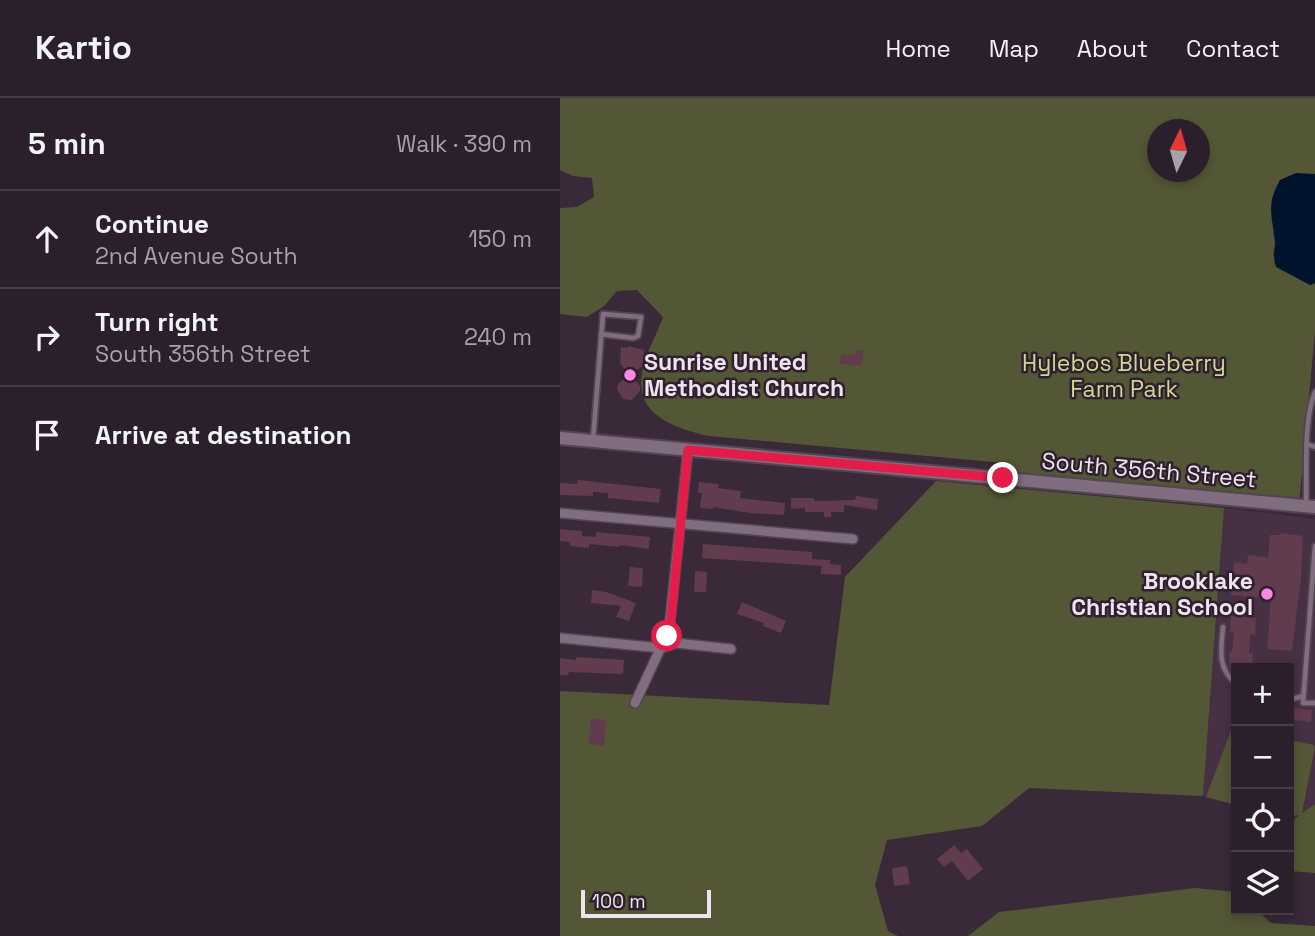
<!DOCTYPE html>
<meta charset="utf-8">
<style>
:root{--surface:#2b1f2b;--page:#372c37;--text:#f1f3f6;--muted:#a6a2a9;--line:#473d47}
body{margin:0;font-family:"Space Grotesk",sans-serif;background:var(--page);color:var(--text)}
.controls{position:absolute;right:21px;bottom:21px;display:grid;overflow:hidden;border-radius:0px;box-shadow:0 4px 10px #0003}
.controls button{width:63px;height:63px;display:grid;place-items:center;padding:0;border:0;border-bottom:2px solid var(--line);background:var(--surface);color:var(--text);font:35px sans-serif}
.compass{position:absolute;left:587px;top:21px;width:63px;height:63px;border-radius:50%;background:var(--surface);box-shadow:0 4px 10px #0003;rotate:5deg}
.scale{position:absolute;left:21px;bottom:18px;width:130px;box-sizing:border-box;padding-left:7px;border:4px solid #efe4ee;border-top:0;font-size:19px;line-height:24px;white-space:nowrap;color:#efe4ee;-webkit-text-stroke:5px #2f1f2f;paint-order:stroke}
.stop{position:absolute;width:21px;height:21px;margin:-16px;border:5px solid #e11d48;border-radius:50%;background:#fff}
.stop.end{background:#e11d48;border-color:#fff;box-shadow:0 2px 7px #0008}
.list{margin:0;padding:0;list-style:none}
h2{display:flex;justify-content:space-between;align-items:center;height:91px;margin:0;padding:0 28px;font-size:30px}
h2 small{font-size:23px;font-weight:400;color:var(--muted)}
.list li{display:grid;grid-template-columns:46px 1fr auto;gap:21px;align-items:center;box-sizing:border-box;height:98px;padding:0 28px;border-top:2px solid var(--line)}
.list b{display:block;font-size:26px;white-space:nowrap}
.list p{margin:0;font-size:23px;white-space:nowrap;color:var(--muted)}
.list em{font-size:23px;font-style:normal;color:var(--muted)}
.icon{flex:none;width:38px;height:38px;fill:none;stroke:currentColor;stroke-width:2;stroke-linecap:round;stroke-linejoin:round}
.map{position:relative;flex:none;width:755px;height:838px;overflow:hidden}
header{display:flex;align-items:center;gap:42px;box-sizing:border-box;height:98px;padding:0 35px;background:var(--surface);border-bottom:2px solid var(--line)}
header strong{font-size:33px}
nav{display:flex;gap:38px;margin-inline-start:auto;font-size:24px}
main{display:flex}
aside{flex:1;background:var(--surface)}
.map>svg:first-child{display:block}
.built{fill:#453044}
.green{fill:#545735;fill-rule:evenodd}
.water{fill:#00132d}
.building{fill:#613b4e}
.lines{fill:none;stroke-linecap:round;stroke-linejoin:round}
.service-casing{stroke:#524451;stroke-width:8}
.minor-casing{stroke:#524451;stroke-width:12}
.secondary-casing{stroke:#524451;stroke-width:16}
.service{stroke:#806d80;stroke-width:4.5}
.minor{stroke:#806d80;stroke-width:9}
.secondary{stroke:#806d80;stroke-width:12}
.route{stroke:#e11d48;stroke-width:9}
.poi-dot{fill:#fc86e3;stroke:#2f1f2f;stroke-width:2.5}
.labels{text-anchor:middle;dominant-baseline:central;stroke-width:5;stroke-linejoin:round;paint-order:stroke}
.poi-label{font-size:23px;font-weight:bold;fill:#efe4ee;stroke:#2f1f2f;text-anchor:start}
.park-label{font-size:23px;fill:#cfd792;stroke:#2f1f2f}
.street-label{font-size:23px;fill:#efe4ee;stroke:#2f1f2f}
</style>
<header>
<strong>Kartio</strong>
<nav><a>Home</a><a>Map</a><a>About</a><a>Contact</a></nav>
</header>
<main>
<aside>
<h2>5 min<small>Walk · 390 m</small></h2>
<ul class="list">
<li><svg class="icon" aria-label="ahead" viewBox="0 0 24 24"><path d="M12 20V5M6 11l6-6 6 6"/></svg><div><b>Continue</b><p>2nd Avenue South</p></div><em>150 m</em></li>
<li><svg class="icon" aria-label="right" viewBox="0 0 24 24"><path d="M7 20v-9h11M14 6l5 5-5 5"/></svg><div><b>Turn right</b><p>South 356th Street</p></div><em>240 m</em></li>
<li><svg class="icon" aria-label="arrive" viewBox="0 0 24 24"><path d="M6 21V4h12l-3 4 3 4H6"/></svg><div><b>Arrive at destination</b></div></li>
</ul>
</aside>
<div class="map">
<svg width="755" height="838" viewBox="0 0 755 838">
<rect width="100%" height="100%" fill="#392939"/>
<path class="built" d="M664,410L755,421V706L732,722L729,721V570H676V707L643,698Z"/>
<path class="green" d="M0,0H755V137L713,134L715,145L713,157L750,187L755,185V233L739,407L444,380V365L149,338C100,327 66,309 88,254C93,242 99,231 103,219L77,192L57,193L44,208L27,219L0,216V110L17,109L34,99L32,80L13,78L0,72ZM598,32H640V74H598Z
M376,383L664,410L643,698L469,690L422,728L327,742L315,787L328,833L338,838H0V593L269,607L285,479Z
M672,630L676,631V707L646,699Z
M729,642L754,647L755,649L742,715L755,706V775L729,773V727L739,717L729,718Z
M635,790L676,794V812H697L711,825L755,828V838H408L439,814Z"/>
<path class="water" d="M736,75L755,76V185L750,187L716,169C712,157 716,152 715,141C711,116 707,105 720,82Z"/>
<path class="building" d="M68,248L84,252L83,268L75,273L74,281L80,288V293L72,302L63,301L57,292L58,286L65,280L66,273L60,265L61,249L68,250Z
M296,252L304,253L301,268L280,266L281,256L295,257Z
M18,382L101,391L99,405L48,400V395L33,394V398L0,397V385L17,386Z
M139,384L159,386L158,390L181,393L180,400L225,405L224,417L190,415L153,409V411L140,410L142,395H138Z
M296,398L318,401L317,412L284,407V414H271V419H264V414H245V410L231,411V400H254V403L295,402Z
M0,431L22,433V438L36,439V434L90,439L89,451L60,447L59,449L29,446V450L10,448V444L0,443Z
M720,435L743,438L741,481L732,553L707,551L711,501L671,497L674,464L687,466L688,457L708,459L710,437H720Z
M143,446L252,454V461L270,462V466L281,467V477L261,476V468L142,460Z
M70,469L83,470L82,489L68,488Z
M135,473L147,474L146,494H134Z
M32,492L46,494L76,505L69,523L56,519L61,508L31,505Z
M182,504L226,523L221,535L203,528L204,525L177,516Z
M671,518L696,520L695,537L690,536L689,555H693L692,570H670L669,553L672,554L674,534H670Z
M16,559L64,562L63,576L9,574L8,577H0V560L16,562Z
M735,610L752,612L751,624L733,622Z
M31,620L46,622L44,648L29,646Z
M394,747L401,755L407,751L423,771L408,783L392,763L384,769L377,761Z
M347,768L350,786L334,788L332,770Z"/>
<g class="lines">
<defs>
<path id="service" d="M33,342L43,216L81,219L78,238L73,240L41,236
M747,346L755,349
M746,407C747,376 743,322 755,294
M755,448L743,605H755
M663,529C661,551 657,570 676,586
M729,602L743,598"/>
<path id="minor" d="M0,415L293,441
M0,540L101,550L116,545L171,551
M75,605L109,532L128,352"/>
<path id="secondary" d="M0,340L755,409"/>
</defs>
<use href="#service" class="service-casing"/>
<use href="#minor" class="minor-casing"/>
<use href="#secondary" class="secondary-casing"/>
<use href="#service" class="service"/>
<use href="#minor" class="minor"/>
<use href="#secondary" class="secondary"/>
</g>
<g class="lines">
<path class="route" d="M107,538L111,522L128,352L443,380"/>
</g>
<g class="poi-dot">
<circle cx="70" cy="277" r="7"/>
<circle cx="707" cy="496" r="7"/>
</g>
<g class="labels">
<g class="poi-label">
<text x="84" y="264">Sunrise United<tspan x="84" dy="26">Methodist Church</tspan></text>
<text x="693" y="483" text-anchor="end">Brooklake<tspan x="693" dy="26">Christian School</tspan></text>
</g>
<g class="park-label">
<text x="564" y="265">Hylebos Blueberry<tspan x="564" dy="26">Farm Park</tspan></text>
</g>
<g class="street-label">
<text transform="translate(589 372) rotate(5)">South 356th Street</text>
</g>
</g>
</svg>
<div class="controls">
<button>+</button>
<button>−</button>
<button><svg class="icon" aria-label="locate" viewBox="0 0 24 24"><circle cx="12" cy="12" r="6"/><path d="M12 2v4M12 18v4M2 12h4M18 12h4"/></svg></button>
<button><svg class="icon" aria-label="layers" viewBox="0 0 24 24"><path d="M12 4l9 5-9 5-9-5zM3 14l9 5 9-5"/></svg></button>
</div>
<svg class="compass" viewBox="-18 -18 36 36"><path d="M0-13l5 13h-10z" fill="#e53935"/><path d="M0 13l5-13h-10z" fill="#a6a2a9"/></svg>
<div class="scale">100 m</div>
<div class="stop" style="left:107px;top:538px"></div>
<div class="stop end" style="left:443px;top:380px"></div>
</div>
</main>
